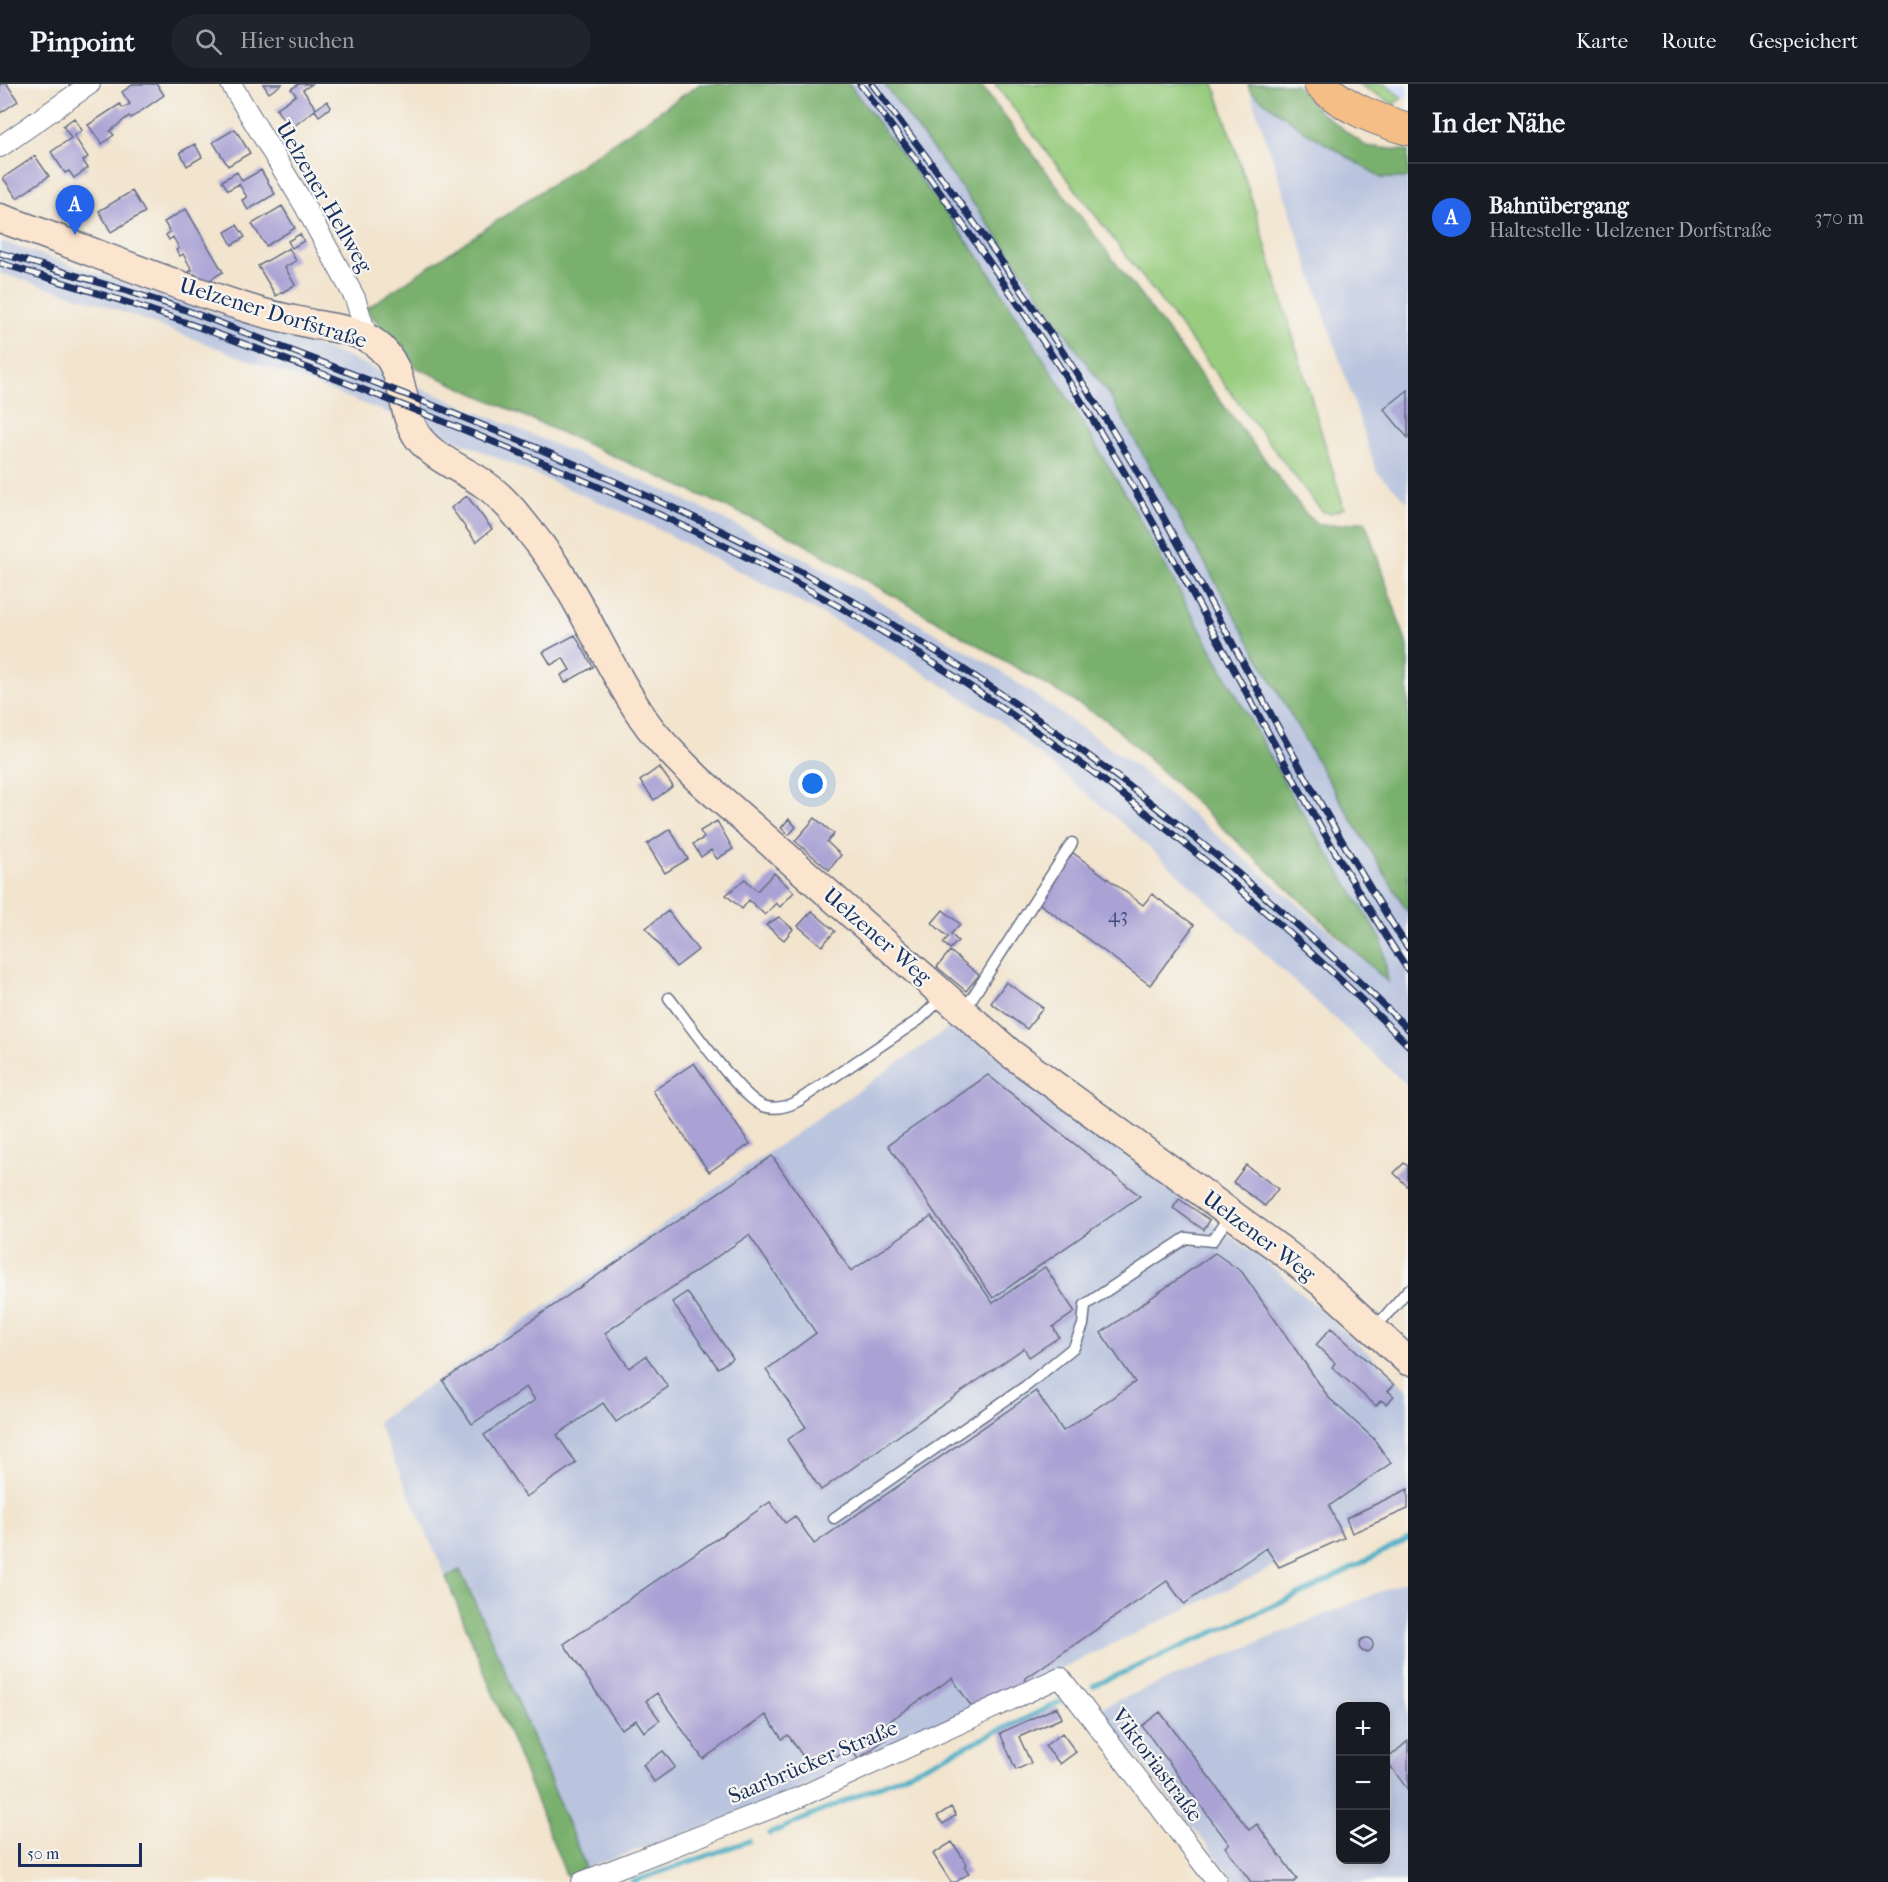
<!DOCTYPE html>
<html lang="de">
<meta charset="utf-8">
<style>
:root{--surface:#171b24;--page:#20242c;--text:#f1f3f6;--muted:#9ea1a6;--line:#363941;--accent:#2563eb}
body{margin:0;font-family:"IM FELL French Canon",serif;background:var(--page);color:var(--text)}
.controls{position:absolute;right:18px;bottom:18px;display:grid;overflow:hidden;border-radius:12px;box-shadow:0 3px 9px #0003}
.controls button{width:54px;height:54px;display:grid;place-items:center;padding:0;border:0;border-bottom:2px solid var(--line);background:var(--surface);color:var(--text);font:30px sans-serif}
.scale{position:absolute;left:18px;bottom:15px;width:124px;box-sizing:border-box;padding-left:6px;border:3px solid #1b2f5e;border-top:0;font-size:16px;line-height:21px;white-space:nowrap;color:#1b2f5e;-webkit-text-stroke:4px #f6f6f2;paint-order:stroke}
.you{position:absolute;left:813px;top:700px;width:21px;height:21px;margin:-15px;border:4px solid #fff;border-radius:50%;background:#1a73e8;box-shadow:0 0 0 9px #1a73e833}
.badge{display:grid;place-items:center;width:39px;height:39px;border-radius:50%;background:var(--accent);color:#fff;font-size:20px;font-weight:700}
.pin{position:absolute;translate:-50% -50px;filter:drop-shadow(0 2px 3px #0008)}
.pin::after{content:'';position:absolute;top:32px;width:21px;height:18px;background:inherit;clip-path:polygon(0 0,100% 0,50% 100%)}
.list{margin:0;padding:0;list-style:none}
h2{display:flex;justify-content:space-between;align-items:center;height:78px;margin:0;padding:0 24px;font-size:26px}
h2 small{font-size:20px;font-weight:400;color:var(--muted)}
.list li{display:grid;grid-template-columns:39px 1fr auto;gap:18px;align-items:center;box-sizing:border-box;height:108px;padding:0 24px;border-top:2px solid var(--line)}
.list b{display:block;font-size:22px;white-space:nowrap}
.list p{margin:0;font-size:20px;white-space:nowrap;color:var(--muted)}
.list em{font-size:20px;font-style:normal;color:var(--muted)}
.icon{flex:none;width:33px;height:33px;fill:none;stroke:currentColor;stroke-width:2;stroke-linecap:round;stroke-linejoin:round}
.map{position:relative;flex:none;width:1408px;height:1798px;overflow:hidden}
header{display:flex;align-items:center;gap:36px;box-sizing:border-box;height:84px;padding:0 30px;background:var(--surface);border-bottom:2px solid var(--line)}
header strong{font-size:28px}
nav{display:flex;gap:33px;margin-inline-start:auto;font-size:21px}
.search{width:420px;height:54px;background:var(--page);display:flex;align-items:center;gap:15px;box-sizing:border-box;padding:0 21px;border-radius:33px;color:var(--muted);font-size:22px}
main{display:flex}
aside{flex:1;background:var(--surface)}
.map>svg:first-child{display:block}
.built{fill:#d0daf9}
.industrial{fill:#bac4de;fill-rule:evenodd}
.green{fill:#98cc7e;stroke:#5a7e6e;stroke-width:1.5}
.forest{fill:#7ab06d;stroke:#4a7066;stroke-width:1.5}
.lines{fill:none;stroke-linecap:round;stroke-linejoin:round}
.stream{stroke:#41a9c1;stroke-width:5}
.building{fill:#aaa2d4}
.lane-casing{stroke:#666e85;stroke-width:13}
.street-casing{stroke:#666e85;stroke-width:22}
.secondary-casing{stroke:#666e85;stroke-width:31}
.primary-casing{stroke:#666e85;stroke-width:34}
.lane{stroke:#fff;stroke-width:10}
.street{stroke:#fff;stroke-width:20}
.secondary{stroke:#fbe5cf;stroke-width:28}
.primary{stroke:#f5be86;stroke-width:32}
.rail-casing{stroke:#1b2f5e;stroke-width:7}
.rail{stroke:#f6f6f2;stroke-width:4.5;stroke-dasharray:14;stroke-linecap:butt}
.labels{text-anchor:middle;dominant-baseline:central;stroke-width:4.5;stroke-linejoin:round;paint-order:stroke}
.number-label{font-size:20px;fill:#3f4c7c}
.street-label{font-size:22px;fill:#1b2f5e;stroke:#f6f6f2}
</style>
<header>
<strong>Pinpoint</strong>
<div class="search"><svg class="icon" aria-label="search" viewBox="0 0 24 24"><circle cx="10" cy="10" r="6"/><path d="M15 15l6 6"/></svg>Hier suchen</div>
<nav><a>Karte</a><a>Route</a><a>Gespeichert</a></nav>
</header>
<main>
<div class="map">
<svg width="1408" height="1798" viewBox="0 0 1408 1798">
<rect width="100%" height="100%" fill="#f6f6f2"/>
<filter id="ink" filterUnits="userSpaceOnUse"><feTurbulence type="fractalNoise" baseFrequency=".0167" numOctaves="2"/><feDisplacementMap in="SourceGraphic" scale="12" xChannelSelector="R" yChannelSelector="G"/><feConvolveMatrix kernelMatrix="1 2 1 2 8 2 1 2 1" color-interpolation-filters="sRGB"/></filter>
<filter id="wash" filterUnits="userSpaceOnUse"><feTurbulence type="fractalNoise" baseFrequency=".008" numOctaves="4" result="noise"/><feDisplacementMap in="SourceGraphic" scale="24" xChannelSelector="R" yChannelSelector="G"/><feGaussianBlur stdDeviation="1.35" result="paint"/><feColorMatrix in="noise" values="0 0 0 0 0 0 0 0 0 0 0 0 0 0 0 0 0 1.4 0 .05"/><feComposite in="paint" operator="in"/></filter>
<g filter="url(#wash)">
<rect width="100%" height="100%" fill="#f2e4cd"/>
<path class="built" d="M1386,0H1408V14L1402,13Z"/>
<path class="industrial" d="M849,0H884L1004,161L1111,314L1325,691L1408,828V1002L1128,744L997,635L866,553L642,437L438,348L99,219L0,189V157L345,272L677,412L809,477L993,582L1133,680L1388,897L1382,856L1292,712L1129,416L1056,295L984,180Z
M1250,7L1303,46L1382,94H1408V418L1377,388Z
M956,939L1279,1189L1408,1305V1419L1023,1603L755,1725L586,1784L502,1579L461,1486L446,1493L377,1338Z
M1406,1497L1408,1499V1798H1236L1099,1624ZM1340,1622H1386V1776H1340Z"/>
<path class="green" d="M995,0H1214L1256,129L1344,424L1331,429L1323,428L1316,420Z
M1358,0H1385L1402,14L1394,20Z"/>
<path class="forest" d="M700,0H849L984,180L1056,295L1129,416L1292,712L1382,856L1388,898L1108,637L789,451L413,282L366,225Z
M884,0H980L1306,430L1319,441H1337L1365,437L1408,564V828L1325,691L1111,314L1004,161Z
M1248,0H1295L1319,27L1366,62L1408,67V94H1382L1303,46L1250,7Z
M460,1486L502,1579L586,1784L567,1793L446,1493Z"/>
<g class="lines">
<path class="stream" d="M1093,1602L1311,1505L1408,1455
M769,1750L911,1688L1060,1618
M632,1798L749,1757"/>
</g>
<g id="blocks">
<path class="building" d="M0,0H7L18,17L0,29Z
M134,0H157L164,11L131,34L129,32L119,40L110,47L114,51L102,60L88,41L120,20L123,24L130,20L122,8Z
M263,0H282L269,9Z
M299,0H312L303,6L316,25L327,17L331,23L319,32L315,26L290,45L276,25L296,11L291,5Z
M74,34L82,46L74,52L88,73L83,77L88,84L74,94L69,87L65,89L51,68L71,54L63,42Z
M235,45L250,69L228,82L213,58Z
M195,60L202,73L187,82L180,68Z
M35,72L49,92L17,114L3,94Z
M261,86L275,110L248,126L242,116L247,113L239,100L228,106L222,97L237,88L242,97Z
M132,107L145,128L111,148L99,127Z
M282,122L295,144L266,162L252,140Z
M186,125L223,188L203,200L195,190L192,192L189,188L192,186L183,170L180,172L176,166L179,164L173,153L169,156L166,151L170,148L164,138Z
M237,141L245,153L232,161L225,148Z
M300,150L304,157L292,164L288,157Z
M289,164L296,177L285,183L295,201L276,212L258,182Z
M1408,306V354L1384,325Z
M467,412L492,445L476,458L451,424Z
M575,551L593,583L565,599L561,591L570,586L563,574L551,581L543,568Z
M659,683L673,702L654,716L640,697Z
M815,734L834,750L827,758L841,771L829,786L795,757Z
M789,735L796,743L789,751L781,744Z
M717,737L733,765L717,775L711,766L701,773L693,760L704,754L700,747Z
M670,745L688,775L665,789L647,760Z
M1072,768L1143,821L1152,810L1194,841L1150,901L1036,817Z
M774,789L794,808L780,823L776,819L765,831L749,816L742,825L726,811L745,795L757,807Z
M943,826L960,840L951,850L958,857L950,865L943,859L948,853L932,839Z
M668,827L698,866L676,883L646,844Z
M812,827L835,847L822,862L798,842Z
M779,833L793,845L784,856L766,841Z
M950,867L979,891L966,907L937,883Z
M1006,898L1043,924L1027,945L991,919Z
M694,979L750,1060L709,1088L653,1007Z
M988,991L1140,1112L993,1214L888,1061Z
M772,1072L851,1187L931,1132L993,1219L1045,1183L1075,1228L1053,1243L1059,1253L1029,1273L1024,1264L821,1406L787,1356L806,1343L766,1286L816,1249L749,1151L605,1249L629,1284L646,1272L668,1303L616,1338L603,1319L557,1351L576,1379L526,1413L484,1351L535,1316L526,1303L472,1340L443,1297Z
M1404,1079L1408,1082V1103L1394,1089Z
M1246,1081L1278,1105L1265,1122L1233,1098Z
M1179,1115L1210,1136L1204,1146L1173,1124Z
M1215,1169L1242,1188L1329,1314L1373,1354L1391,1379L1329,1422L1344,1454L1279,1483L1266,1464L1184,1520L1167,1497L1026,1594L1024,1601L973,1625L952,1594L878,1645L886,1655L858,1675L850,1664L828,1679L823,1671L809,1681L788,1651L782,1655L766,1631L703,1675L657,1609L646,1617L660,1636L644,1648L636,1636L621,1645L564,1560L770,1418L785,1439L795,1432L814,1460L1036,1307L1063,1347L1135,1298L1101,1249Z
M687,1208L733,1274L718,1284L672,1218Z
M1331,1244L1394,1301L1388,1307L1394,1312L1386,1320L1381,1316L1376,1322L1332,1283L1335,1279L1316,1261Z
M1408,1405V1425L1352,1449L1346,1434Z
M1359 1561a7 7 0 1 1 14 0a7 7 0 1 1-14 0Z
M1057,1623L1062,1634L1019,1653L1031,1679L1016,1686L1000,1649Z
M1160,1628L1249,1746L1257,1740L1297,1795L1294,1798H1251L1225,1763L1229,1760L1142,1642Z
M1062,1649L1076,1668L1060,1680L1045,1662Z
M1408,1657V1706L1386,1676Z
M663,1667L675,1683L654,1698L643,1681Z
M951,1723L956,1731L943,1740L937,1732Z
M952,1758L967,1780L964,1782L969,1789L956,1798H951L933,1770Z"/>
</g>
</g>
<g filter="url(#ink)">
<use href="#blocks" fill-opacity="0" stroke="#666e85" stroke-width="1.5"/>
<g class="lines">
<defs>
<path id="lane" d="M669,914C687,937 740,1013 763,1022C775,1026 787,1023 798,1017L920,935L944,912
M963,928L1072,759
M1374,1245L1408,1206
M834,1434L1026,1302L1074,1263L1083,1241L1085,1221L1186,1154L1212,1157L1231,1130"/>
<path id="street" d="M231,0L303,119L355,214L367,253
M0,63L90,0
M582,1798L800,1713L1060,1593L1217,1798"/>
<path id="secondary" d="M0,134C83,163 163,198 247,224C268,231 290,235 312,240C333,244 358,246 375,259C408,283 398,325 418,353C433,374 463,385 484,400C506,415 523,439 539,459C579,511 603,573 639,628C655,654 677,674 699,696L1010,969L1281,1166L1321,1198L1408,1277"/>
<path id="primary" d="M1320,0C1346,24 1375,35 1408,45"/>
</defs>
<use href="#lane" class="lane-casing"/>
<use href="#street" class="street-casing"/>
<use href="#secondary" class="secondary-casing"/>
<use href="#primary" class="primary-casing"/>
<use href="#lane" class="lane"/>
<use href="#street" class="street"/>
<use href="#secondary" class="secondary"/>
<use href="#primary" class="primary"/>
<defs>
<path id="rail" d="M860,0C960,133 1056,268 1138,412C1229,570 1308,734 1408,886
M872,0C971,131 1066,264 1148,406C1235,558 1312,717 1408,864
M0,169C60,187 120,204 180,224C213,236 246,249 279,262C348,288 416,314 484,342C608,393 730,446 846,513C1052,632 1239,778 1408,945
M0,179C60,198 121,215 179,236C274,270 368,307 462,345C614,407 762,474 903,560C1087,672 1255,809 1408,961"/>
</defs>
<use href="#rail" class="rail-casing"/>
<use href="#rail" class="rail"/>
</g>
</g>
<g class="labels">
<g class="number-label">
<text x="1118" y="831">43</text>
</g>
<g class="street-label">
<text transform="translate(324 113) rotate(60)">Uelzener Hellweg</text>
<text transform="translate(273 229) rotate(17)">Uelzener Dorfstraße</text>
<text transform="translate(877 852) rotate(41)">Uelzener Weg</text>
<text transform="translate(1259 1152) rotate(37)">Uelzener Weg</text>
<text transform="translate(813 1678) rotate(-23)">Saarbrücker Straße</text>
<text transform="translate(1157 1681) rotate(53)">Viktoriastraße</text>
</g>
</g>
</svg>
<div class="controls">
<button>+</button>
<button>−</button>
<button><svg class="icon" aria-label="layers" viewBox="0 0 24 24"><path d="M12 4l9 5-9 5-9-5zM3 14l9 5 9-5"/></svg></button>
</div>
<div class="scale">50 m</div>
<div class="you"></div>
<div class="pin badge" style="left:75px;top:151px">A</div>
</div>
<aside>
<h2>In der Nähe<small></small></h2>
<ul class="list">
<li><span class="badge">A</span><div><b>Bahnübergang</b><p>Haltestelle · Uelzener Dorfstraße</p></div><em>370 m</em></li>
</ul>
</aside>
</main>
